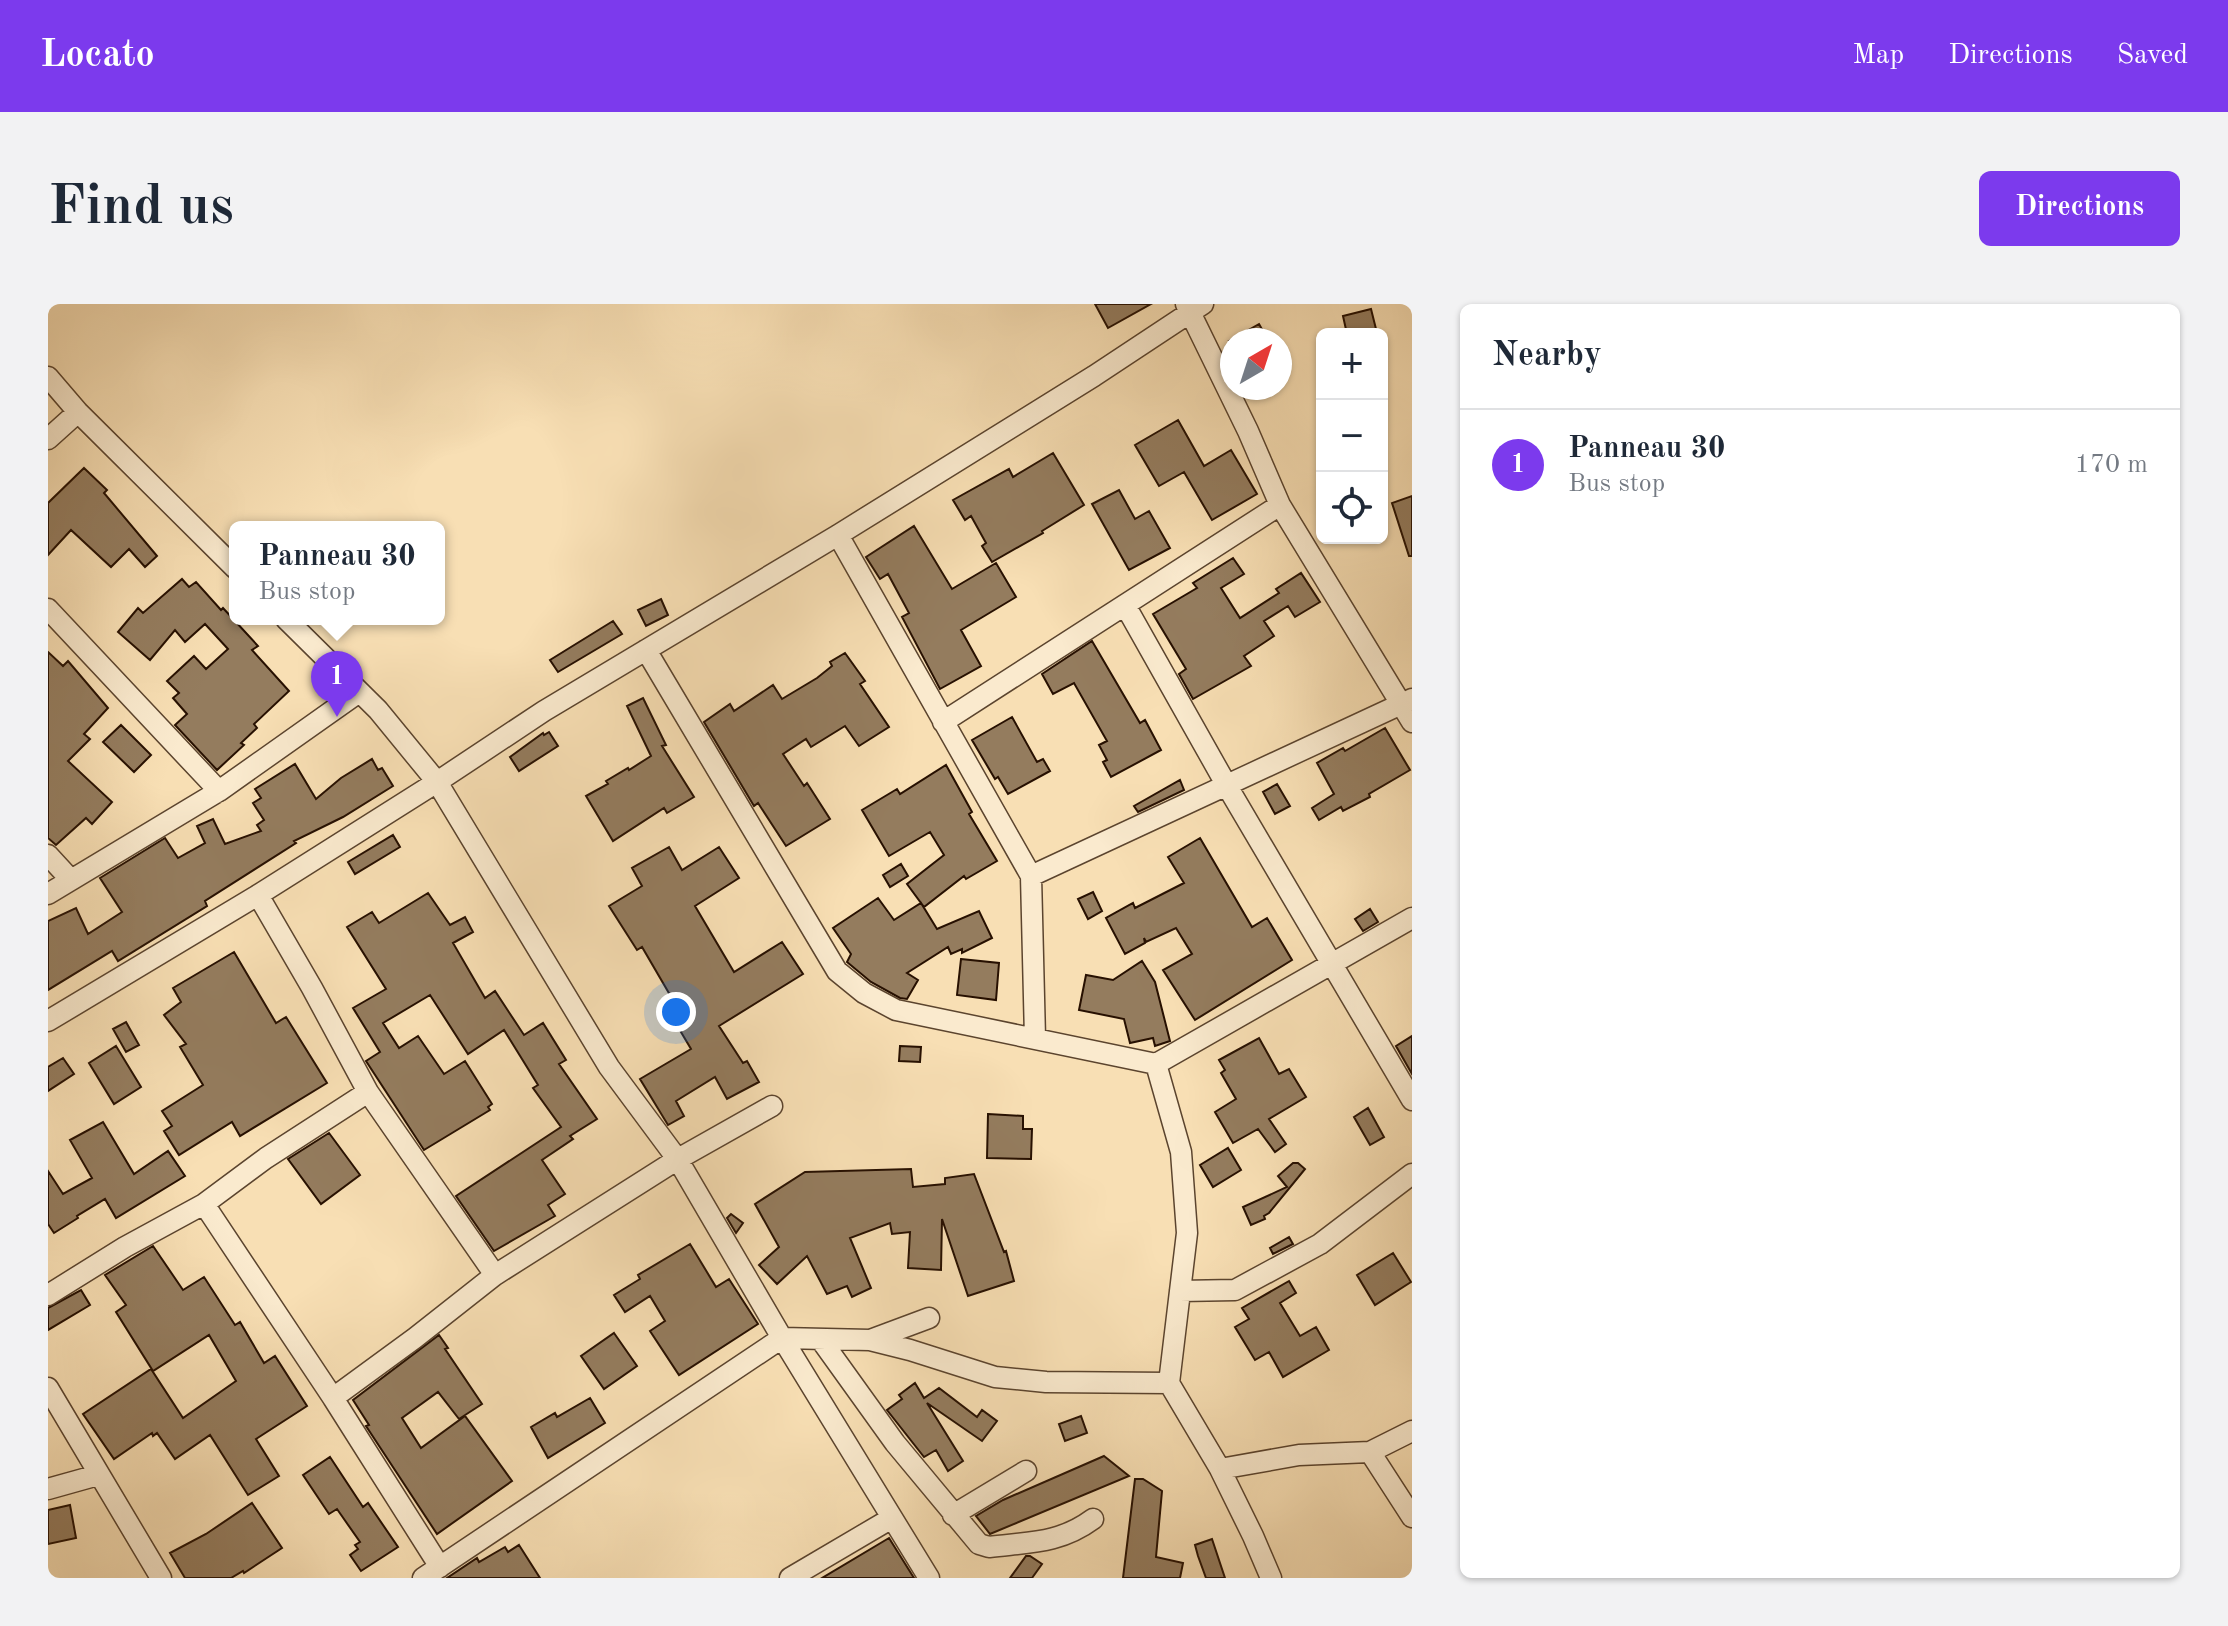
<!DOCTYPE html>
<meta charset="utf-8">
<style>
:root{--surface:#fff;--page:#f2f2f3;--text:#1f2937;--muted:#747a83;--line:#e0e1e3;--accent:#7c3aed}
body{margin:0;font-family:"Old Standard TT",serif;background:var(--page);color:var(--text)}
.controls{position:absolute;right:24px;top:24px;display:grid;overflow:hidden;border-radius:12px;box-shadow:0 2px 6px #0004}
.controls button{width:72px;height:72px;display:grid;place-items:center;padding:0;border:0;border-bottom:2px solid var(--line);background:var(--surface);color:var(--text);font:40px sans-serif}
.compass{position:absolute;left:1172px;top:24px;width:72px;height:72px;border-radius:50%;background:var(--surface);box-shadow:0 2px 6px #0004;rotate:39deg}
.you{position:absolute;left:628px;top:708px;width:28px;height:28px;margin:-20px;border:6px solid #fff;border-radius:50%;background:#1a73e8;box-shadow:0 0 0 12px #1a73e833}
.badge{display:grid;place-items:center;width:52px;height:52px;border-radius:50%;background:var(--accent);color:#fff;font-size:26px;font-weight:700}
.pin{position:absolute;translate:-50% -66px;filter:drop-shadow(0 2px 4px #0008)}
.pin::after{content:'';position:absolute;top:42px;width:28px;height:24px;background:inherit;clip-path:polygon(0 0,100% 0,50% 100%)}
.popup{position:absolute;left:181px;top:217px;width:216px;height:104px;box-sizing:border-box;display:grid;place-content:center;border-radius:12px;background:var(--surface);filter:drop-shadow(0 2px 6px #0005);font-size:26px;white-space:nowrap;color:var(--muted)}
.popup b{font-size:30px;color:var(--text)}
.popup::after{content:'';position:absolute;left:50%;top:100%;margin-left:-16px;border:16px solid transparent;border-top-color:var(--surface)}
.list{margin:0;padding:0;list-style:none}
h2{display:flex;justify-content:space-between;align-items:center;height:104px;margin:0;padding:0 32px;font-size:34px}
h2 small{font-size:26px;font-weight:400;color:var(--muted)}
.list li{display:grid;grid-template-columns:52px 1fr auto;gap:24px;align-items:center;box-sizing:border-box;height:112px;padding:0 32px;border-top:2px solid var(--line)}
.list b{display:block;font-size:30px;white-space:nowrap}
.list p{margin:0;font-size:26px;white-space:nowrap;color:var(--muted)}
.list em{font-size:26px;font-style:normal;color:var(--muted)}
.icon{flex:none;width:44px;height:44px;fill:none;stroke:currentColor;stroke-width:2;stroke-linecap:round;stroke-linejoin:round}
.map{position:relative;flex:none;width:1364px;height:1274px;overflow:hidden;border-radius:12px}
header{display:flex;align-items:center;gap:48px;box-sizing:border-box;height:112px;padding:0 40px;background:var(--accent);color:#fff}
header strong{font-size:38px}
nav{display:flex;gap:44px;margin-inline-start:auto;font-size:28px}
.intro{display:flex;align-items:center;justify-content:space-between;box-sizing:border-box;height:192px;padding:0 48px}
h1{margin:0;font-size:56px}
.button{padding:20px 36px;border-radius:12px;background:var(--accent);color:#fff;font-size:28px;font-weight:700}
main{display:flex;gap:48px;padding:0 48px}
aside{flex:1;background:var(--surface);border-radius:12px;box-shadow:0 2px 6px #0004}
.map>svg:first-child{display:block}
.building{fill:#947c5e;stroke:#271001;stroke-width:2}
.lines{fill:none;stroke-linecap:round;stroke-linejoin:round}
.minor-casing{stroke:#5b442e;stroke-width:23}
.minor{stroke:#faeace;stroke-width:20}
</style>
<header>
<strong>Locato</strong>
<nav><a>Map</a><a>Directions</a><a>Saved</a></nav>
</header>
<div class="intro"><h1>Find us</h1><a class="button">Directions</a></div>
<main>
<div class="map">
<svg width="1364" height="1274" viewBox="0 0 1364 1274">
<rect width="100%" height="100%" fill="#f8dfb4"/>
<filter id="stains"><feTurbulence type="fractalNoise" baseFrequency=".0025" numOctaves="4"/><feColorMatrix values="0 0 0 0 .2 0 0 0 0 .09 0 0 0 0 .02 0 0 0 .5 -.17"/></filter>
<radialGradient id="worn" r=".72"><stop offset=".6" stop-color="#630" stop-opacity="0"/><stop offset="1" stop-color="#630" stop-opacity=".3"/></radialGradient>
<path class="building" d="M1047,0H1103L1060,24Z
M1323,5L1328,25L1299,30L1295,12Z
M1211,20L1220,36H1183Z
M1130,116L1156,162L1183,146L1209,190L1164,216L1136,168L1111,182L1087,141Z
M1005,149L1036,201L994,227L995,229L944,258L934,242L938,239L923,212L917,216L905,196L961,165L965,173Z
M36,164L59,186L56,189L109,252L97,263L81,245L63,263L23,226L0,251V199Z
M1071,186L1087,215L1101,207L1122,244L1081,266L1044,200Z
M1364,192V252H1361L1344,199Z
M866,222L904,285L948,259L968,293L913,326L933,362L892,385L854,313L861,309L840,270L832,275L818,253Z
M1185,254L1196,270L1173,284L1192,314L1231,289L1228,285L1253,269L1272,298L1247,313L1240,302L1216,317L1226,332L1196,352L1203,362L1145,395L1131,370L1138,365L1105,310L1149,284L1145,279Z
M134,275L141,283L148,278L173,306L175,304L210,342L204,346L241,387L206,420L209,424L193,439L196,441L169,466L127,421L139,410L125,394L131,389L119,377L146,352L158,365L180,345L157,320L137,338L127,326L102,356L70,328L90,304L95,309Z
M613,295L620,311L598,322L590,306Z
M565,317L574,330L510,368L502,356Z
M1044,337L1092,419L1097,416L1113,446L1063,473L1055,458L1059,456L1051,441L1059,437L1026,379L1005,390L994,370Z
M0,348L15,362L20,357L60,404L36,430L42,435L20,457L64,498L44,520L38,514L8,541L0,534Z
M797,349L817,377L812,380L841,423L811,442L797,422L763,443L758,435L735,450L756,482L759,479L782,515L738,542L710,499L706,502L656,418L682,400L686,407L725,381L734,395L769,374L784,362L782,358Z
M595,394L618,441L614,442L646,493L619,509L616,504L565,537L538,492L560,480L558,477L580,464L581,466L603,452L579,402Z
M964,413L989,458L995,455L1002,467L960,490L950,473L947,475L924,436Z
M73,421L103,451L86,468L55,438Z
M1337,424L1362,466L1321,490L1322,493L1295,507L1293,503L1271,516L1264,504L1286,490L1269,459L1295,444L1297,447Z
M501,428L510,442L471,467L462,453L495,429L496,431Z
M324,455L330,466L334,464L345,482L295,513L246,537L248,539L157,597L159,602L70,657L64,647L0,686V617L28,604L40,630L74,608L52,574L117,534L130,554L157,539L149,522L165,515L177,540L213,527L209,521L216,516L205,499L213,494L207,485L247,460L268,495L293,474Z
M898,461L924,508L921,510L949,557L918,575L916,572L876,603L859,580L896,551L882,528L841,552L814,506L849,485L852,490Z
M1132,476L1136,486L1090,508L1086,502Z
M1229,480L1242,502L1227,510L1215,488Z
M345,531L352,543L307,570L300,558Z
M1152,534L1204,623L1219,614L1244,656L1147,716L1115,666L1144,650L1128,624L1098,638L1096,634L1097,639L1077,650L1058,614L1085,599L1087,604L1136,579L1120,553Z
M621,543L634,566L671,543L691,574L647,602L686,668L734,638L755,670L671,722L695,759L699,757L711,778L679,795L667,773L628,797L636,812L620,821L592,775L643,745L614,696L622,691L594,643L589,646L561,602L594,582L584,564Z
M853,560L860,572L842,583L835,571Z
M1045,588L1054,607L1040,615L1030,595Z
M380,589L402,621L417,613L425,628L405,639L437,694L447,687L476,731L495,719L518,756L511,760L549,815L522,832L525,835L494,856L517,890L500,901L507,912L446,947L408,892L513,823L485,784L490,781L456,726L420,750L382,691L335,719L351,744L370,732L396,770L417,757L444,800L440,803L442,806L376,846L318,757L332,748L305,704L338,685L299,623L324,608L331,619Z
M830,594L846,616L873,599L889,625L931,607L944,634L914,649V645L903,650L900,643L859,669L870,676L859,695L852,694L823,678L799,658L803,650L785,624Z
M1322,605L1330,618L1315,627L1307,615Z
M186,648L228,719L238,713L279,779L192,832L184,818L131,851L116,827L124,822L114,807L155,781L132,743L138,740L116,711L133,698L125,684Z
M913,655L951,659L948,696L909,691Z
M1094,657L1107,678L1122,737L1107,742L1105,734L1082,739L1076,715L1031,706L1038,671L1065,676Z
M78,718L91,741L78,748L65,725Z
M1364,732V770L1348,742Z
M1211,734L1231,770L1241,765L1258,793L1221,815L1238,840L1227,848L1210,825L1185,839L1167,808L1188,795L1173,769L1177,766L1171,756Z
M68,742L93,783L66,800L41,759Z
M852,742L873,743L872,758L851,757Z
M15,754L26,770L0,787V763Z
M1320,804L1336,833L1322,841L1306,813Z
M940,810L975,812V825H984L983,855L939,854Z
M55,818L86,870L120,847L137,872L68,914L57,895L29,912L30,914L6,929L0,920V867L15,890L44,874L22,836Z
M281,829L312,871L273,900L240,855Z
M1180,844L1193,866L1165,883L1152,861Z
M1245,859H1250L1257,865L1221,909L1216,912L1217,915L1203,921L1195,903L1239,883L1230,872Z
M863,865L865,883L897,880V874L926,870L956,948L958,947L966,977L920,992L894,915L893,966L860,964L862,928L844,930L842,919L802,934L823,984L804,993L799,982L779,990L759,952L729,980L711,961L731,943L707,900L757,868Z
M683,910L695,919L688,929L679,914Z
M1241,933L1245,940L1225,950L1222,944Z
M642,940L668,983L681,975L710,1020L631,1071L602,1027L617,1017L602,992L577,1008L566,991L592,975L590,971Z
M105,942L135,986L156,973L187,1021L192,1018L216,1059L227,1052L259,1102L208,1135L231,1172L200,1191L162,1131L127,1155L109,1129L105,1132L104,1129L66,1155L35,1110L103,1065L135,1114L188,1077L161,1031L105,1067L68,1008L78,1001L57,971Z
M1345,949L1363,978L1327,1001L1309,971Z
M1241,977L1248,989L1232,999L1252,1032L1268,1023L1281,1046L1235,1073L1221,1048L1207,1056L1187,1023L1201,1015L1194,1004Z
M33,986L42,1001L0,1026V1004Z
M566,1029L589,1062L556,1085L533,1052Z
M391,1031L400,1044L397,1045L434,1100L411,1115L390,1088L354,1114L373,1144L417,1112L464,1177L389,1230L318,1122L321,1121L305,1096Z
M867,1079L876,1094L891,1084L929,1113L934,1106L949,1117L934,1137L879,1099L915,1157L900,1167L888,1146L876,1153L839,1106L854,1095L851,1091Z
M542,1094L557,1119L500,1154L483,1123L507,1109L509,1113Z
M1033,1112L1039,1129L1017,1137L1011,1120Z
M1056,1152L1081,1172L942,1230L928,1212L955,1196Z
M282,1153L315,1203L320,1199L350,1243L313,1267L302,1251L310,1245L307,1241L312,1238L289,1205L281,1210L255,1171Z
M1087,1175H1095L1114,1187L1108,1253L1135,1259L1132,1274H1075Z
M204,1199L234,1244L196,1269L195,1267L183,1274H137L122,1249L158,1230Z
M22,1201L28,1234L0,1240V1206Z
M841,1234L866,1274H774Z
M1164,1235L1177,1274H1158L1150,1252L1147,1241Z
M471,1241L492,1274H399L429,1254L431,1258L457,1243L460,1248Z
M978,1252H982L994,1260L984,1274H962Z"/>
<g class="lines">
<defs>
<path id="minor" d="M1138,0L1200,127L1232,201L1364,418
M0,73L30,108L187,264
M0,135L30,108
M790,231L983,572L987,734
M1077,301L1179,482L1364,796
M0,305L171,487
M238,315L330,406L389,478L561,763L630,856L734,1034L881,1274
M598,346L789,667L816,689L848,706L1108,760L1133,848L1139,929L1121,1079L1172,1165L1205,1232L1223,1274
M895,418L1232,201
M0,551L23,576
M983,572L1364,395
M0,590L171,487L311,388
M210,591L264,684L320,788L447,971
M0,717L210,591L389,478L496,407L790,231L1046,72L1155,0
M1108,760L1364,614
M156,900L285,1094L392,1263
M1132,987L1187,986L1272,940L1364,870
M0,991L77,943L156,900L218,854L320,788
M773,1036L847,1139L931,1240L941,1243C981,1238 1011,1240 1045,1215
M822,1036L881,1014
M0,1084L113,1274
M285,1094L367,1034L447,971L630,855L724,802
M1322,1148L1364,1213
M1172,1165L1251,1151L1322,1148L1364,1127
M0,1185L50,1171
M905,1211L978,1167
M375,1274L734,1034L822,1036L862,1046L947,1073L998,1078L1121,1079
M742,1274L844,1214"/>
</defs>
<use href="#minor" class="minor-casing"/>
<use href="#minor" class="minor"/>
</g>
<rect width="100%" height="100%" filter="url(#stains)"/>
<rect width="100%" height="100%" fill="url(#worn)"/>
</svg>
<div class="controls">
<button>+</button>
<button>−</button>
<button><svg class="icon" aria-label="locate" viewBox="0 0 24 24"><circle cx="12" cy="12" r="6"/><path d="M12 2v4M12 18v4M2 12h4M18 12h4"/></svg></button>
</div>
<svg class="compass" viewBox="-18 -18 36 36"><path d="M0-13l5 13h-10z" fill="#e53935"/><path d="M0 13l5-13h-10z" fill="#747a83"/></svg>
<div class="you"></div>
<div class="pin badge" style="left:289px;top:413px">1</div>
<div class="popup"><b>Panneau 30</b>Bus stop</div>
</div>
<aside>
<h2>Nearby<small></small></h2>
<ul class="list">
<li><span class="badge">1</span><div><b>Panneau 30</b><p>Bus stop</p></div><em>170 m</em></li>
</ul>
</aside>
</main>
